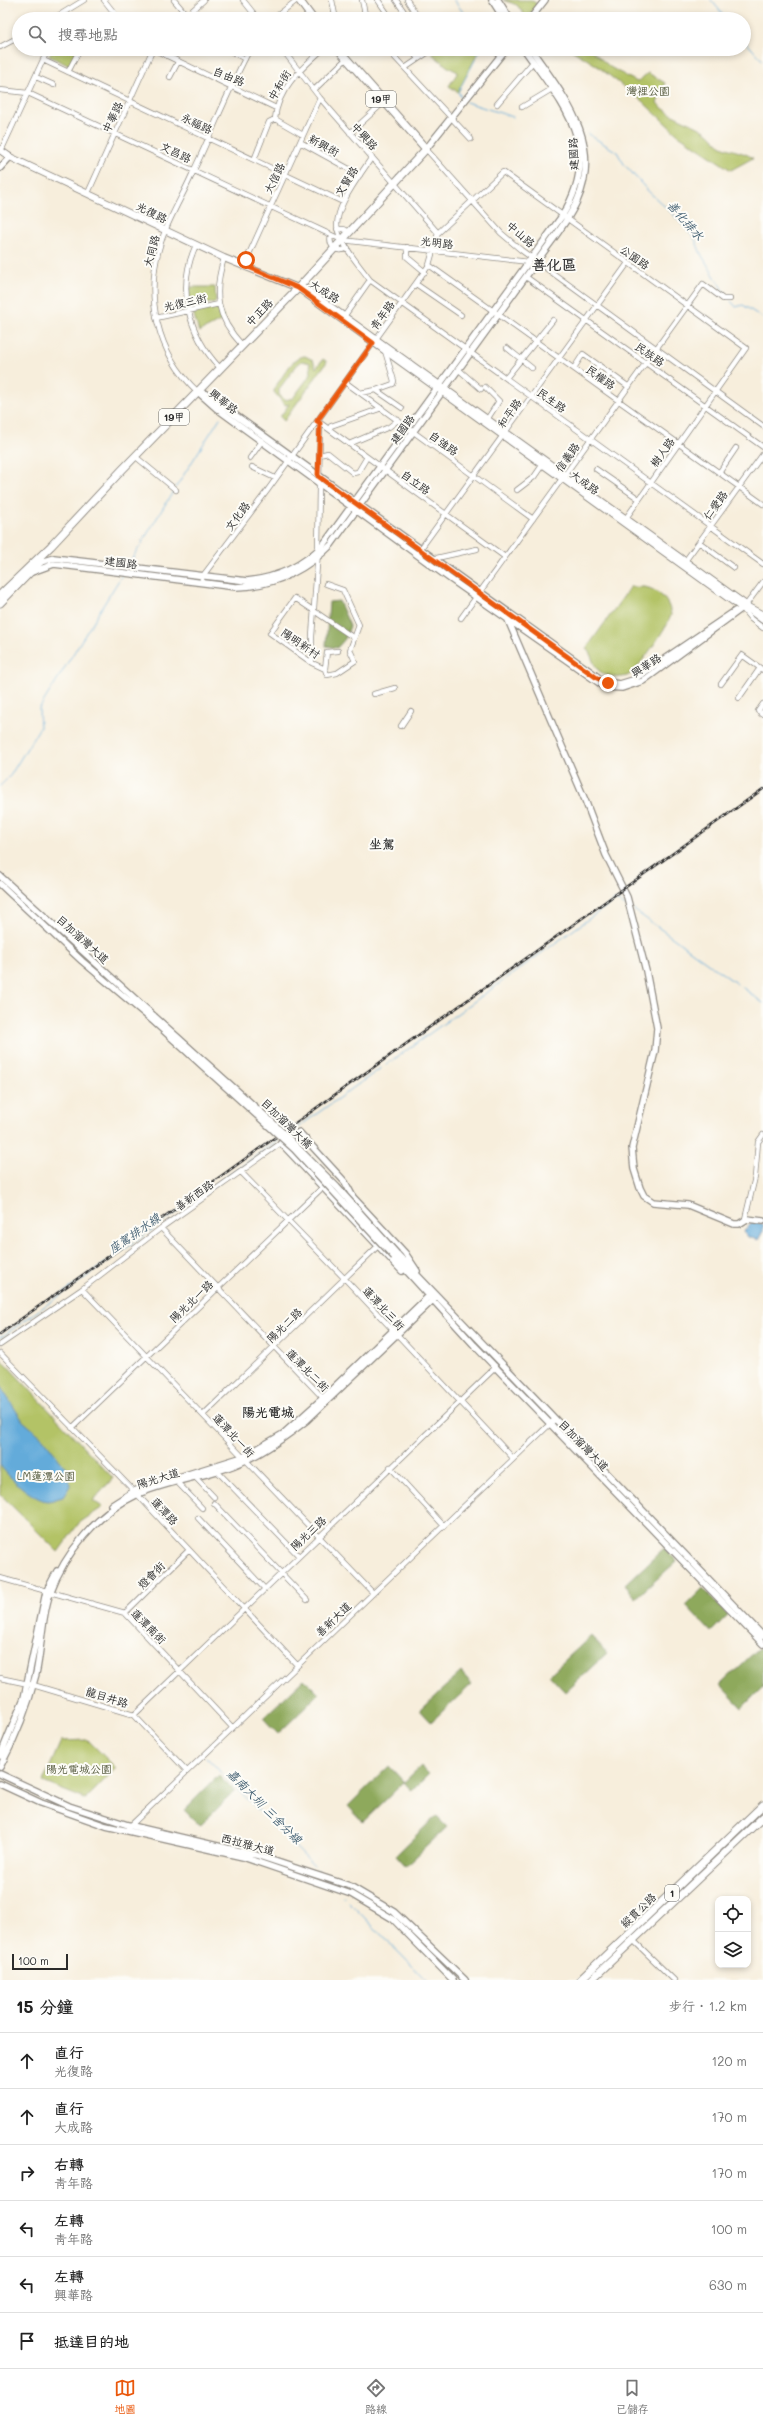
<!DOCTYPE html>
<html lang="zh-TW">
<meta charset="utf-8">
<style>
:root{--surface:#fff;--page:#f2f2f2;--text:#222;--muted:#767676;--line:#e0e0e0;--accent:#ea580c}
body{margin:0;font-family:Mali,"LXGW WenKai TC",sans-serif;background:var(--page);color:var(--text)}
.controls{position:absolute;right:12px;bottom:12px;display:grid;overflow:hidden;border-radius:8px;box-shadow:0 2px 6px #0003}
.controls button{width:36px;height:36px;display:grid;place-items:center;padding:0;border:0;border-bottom:1px solid var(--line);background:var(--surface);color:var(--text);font:20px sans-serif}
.scale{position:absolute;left:12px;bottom:10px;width:56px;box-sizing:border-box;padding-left:4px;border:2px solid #2b2b2b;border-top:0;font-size:11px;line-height:14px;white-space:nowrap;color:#2b2b2b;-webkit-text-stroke:3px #fdfcf7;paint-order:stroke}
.stop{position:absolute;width:12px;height:12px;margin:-9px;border:3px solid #ea580c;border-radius:50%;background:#fff}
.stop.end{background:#ea580c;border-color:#fff;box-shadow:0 1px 4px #0008}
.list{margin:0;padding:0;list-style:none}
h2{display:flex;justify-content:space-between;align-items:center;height:52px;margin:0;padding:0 16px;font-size:17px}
h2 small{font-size:13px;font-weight:400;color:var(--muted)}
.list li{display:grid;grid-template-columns:26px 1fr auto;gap:12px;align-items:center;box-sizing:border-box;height:56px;padding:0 16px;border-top:1px solid var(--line)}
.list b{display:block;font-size:15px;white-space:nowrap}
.list p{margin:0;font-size:13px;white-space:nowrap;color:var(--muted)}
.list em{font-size:13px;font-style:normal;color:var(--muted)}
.icon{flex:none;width:22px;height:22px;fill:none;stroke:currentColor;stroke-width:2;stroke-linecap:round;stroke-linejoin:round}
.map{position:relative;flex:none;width:763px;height:1980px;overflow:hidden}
.search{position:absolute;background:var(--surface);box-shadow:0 2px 6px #0003;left:12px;right:12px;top:12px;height:44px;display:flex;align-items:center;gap:10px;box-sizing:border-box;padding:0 14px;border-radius:22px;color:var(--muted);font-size:15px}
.sheet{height:388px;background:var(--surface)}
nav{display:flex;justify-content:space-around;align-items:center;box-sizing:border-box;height:56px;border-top:1px solid var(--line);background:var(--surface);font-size:11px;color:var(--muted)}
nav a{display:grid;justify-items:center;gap:2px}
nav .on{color:var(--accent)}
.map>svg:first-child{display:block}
.green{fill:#b3c366;stroke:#6f7748;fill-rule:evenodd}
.forest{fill:#8ea95b;stroke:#5c6a43}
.water{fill:#63abda;stroke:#476b82}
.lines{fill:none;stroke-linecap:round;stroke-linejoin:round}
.stream{stroke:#63abda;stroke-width:1}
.minor-casing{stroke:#918c84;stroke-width:6}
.tertiary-casing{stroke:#918c84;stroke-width:8}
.secondary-casing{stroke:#918c84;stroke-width:8}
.primary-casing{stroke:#918c84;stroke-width:9}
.minor{stroke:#fff;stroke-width:4.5}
.tertiary{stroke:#fff;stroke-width:5.5}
.secondary{stroke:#fff;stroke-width:6}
.primary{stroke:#fff;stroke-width:7}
.rail-casing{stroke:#2b2b2b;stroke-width:2.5}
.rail{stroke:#fdfcf7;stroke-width:1;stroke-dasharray:3;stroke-linecap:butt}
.tertiary-bridge-casing{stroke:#918c84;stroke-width:8;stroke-linecap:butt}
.tertiary-bridge{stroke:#fff;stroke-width:5.5}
.route{stroke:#ea580c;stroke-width:5}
.labels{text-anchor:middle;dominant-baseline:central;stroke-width:4;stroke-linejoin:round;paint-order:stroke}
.shield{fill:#fdfcf7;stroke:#6a6a68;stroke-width:1}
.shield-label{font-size:10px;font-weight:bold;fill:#2b2b2b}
.street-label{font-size:11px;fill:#2b2b2b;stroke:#fdfcf7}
.park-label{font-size:11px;fill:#54593d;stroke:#fdfcf7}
.water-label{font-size:12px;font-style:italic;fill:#415e71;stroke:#fdfcf7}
.quarter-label{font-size:13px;font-weight:bold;fill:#2b2b2b;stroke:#fdfcf7}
.district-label{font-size:15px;font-weight:bold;fill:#2b2b2b;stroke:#fdfcf7}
</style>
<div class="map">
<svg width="763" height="1980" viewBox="0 0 763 1980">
<rect width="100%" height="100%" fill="#fdfcf7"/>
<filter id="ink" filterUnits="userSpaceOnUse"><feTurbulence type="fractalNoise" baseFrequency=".025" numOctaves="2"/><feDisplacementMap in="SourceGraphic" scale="8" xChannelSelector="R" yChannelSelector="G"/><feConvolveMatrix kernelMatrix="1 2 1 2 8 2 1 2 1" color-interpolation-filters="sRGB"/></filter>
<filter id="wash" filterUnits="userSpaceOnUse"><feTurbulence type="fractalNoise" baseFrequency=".012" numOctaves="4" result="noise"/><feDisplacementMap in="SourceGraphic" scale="16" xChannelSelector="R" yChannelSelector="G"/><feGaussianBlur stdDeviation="0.9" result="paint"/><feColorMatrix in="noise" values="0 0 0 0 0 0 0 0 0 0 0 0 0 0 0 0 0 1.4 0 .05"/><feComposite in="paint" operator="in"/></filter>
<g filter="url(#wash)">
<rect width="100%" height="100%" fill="#f7eedc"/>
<path class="green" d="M503,0H532L539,6L526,17L517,5Z
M52,49H79L70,66L49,56Z
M439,49H480L458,92L449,86L458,72L448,67L432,54Z
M570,49H590L610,67L637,82L648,73L665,83L657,103C672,118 687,120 705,131C713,136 715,143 724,147C734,151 744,152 753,158L731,170L677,134L642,101L596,65Z
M188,287H215L216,302L191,307Z
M218,306L224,319L199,332L193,312Z
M305,356L313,360L316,368L323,359L327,362L284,421L280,417L289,404L285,405L274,392L275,387C283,377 292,357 305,356ZM302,361L310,363L311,374L293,398L285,400L279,395V389L297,365Z
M631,586C635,588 639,587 644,587C658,589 670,601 671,615C668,626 639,668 629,675C622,679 609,677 602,673C592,667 593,654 586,649Z
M0,1358L113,1478L93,1501L103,1507L79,1523L58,1552L0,1494Z
M88,1740L116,1768L87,1798L85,1799L43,1782L61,1741Z"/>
<path class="forest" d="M339,601L350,626L345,639L337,648L326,646L329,602Z
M664,1548L677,1561L636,1598L625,1585Z
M703,1588L728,1615L711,1632L686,1605Z
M591,1636L607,1653L565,1692L549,1675Z
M759,1648L763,1652V1687L742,1708L720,1685Z
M461,1672L472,1684L431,1722L420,1710Z
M304,1679L319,1694L278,1734L263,1718Z
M389,1766L404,1782L421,1766L429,1774L412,1791L404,1782L363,1822L348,1806Z
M219,1775L235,1791L200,1826L184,1810Z
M436,1816L447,1827L406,1866L396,1855Z"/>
<path class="water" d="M753,1222L763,1224V1231L758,1240L748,1237L744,1231Z
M0,1386L23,1421L43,1438L68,1471L70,1486L63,1497C58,1498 52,1501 47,1501C32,1499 8,1477 0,1465Z"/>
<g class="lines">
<path class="stream" d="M454,0L468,19
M711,0L727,19
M744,40L763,61
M462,99L458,92L481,49
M466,102L513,117
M588,134L617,152L624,164L649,192L673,214L695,239L701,254L727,297
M731,301L736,307L743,305L763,318
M176,487L220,418
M129,564L174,490
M0,786L10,776L40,727L39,709L122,575
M634,910L737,984
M742,987L763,1003
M386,1065L615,900L626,906
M287,1134L294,1130L381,1068
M0,1338L277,1141
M206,1757L314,1866
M317,1870L319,1871
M331,1884H332
M344,1897H345
M349,1902L426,1980"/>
</g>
</g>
<g filter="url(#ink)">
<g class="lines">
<defs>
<path id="minor" d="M104,0L119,19
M174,0L190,19
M243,0L258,19
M332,0L335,15L334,19
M362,0L366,19
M378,0L391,19
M396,0L409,19
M407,0L419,19
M53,19L84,0
M183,19L204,0
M273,19L297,0
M0,47L19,37
M227,49L245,59
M282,49L320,98L438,233
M387,49L471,139
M411,49L418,59
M43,60L343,202
M405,68L433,49
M68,72L80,49
M36,77L54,85
M170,77L178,62
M0,90L28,93L342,240L529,262
M314,90L346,59
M497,104L533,62
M522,107L552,89
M275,119L303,135
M350,133L384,102
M300,142L360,175
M426,149L501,233L521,250L763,426
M1,151L48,49
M372,157C361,174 329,213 339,234C346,251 360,266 370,280L763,564
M254,160L269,122L275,119C277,89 302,68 323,49
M88,193L153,49L276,108
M337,229H344L349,232
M331,235C328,246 337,254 348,248
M196,245C176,288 188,334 220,368
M407,247V257L425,272
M224,258C213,293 216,317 242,345
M244,265L320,98
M429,265L763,504
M526,277L763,447
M416,284L461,315
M156,318L219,304
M343,318L370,280
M507,348L532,368
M574,368L583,354L629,387
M458,369L481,389
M506,378L553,320
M590,380L599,365
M345,382L533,519
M485,387L499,401L488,418
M601,388L610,373
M376,390L393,384L394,381L385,351
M198,392C156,353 144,295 161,242C169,217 184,194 194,170C213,130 229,88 250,49
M360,393L376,390L402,408
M319,422L505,557
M329,429L331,426L382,408
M349,444L389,427L398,420
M319,455L328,453L353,473L358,472L367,457
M136,457L176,490
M250,458L262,441
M252,467L275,478
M596,469L639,499
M719,473L736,448
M517,490L534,477L543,464
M699,542L734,568
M419,551L628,263
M432,559L477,549
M683,564L763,454
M202,582V577L267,491L429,265L438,233L503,172L746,348L624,521
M763,582L746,605L763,614
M326,584L343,590L359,625L350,650L355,661L337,673L327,675L325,669L312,663L270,633L295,598L354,638
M742,608L751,619L763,628
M461,618L703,284L723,299H730
M312,663V636L318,551L320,423
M325,669L327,652L338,651
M721,684L742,655L763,670
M374,694L395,688
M739,698L760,668
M758,711L763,704
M761,714L763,712
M401,726L411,711
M241,1172L345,1279L513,1458
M745,1219L755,1177L758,1142L763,1135
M161,1228L324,1399
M82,1289L373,1593
M0,1345L82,1289L161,1228L281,1143
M0,1353L134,1491L297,1665
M203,1415L377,1247
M72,1428L323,1187
M390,1467L444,1526
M216,1470L298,1555
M195,1477L214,1497
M177,1482L202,1508
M214,1503L307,1600
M198,1518L264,1588
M0,1578L125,1613L232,1727
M125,1613L189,1550
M0,1678L33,1685L134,1715L187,1771
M134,1715L496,1367
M128,1828L554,1420
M634,1941L674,1980"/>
<path id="tertiary" d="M492,0L504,19
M498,0L510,19
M530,19L545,0
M426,149L506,49
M0,168L10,157
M198,392L216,408L449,578L605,687L622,688L643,681L745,606
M198,392L206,394L605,682L620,684L633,680L735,611
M37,563L54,558L247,581C276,578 302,567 323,545L562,216C605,147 563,105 524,49
M32,572L54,564L236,587C274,586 304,572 331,545L540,257C553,239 568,221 577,201C604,141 562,95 531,49
M508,620L585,800L606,855L627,897L646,971L657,1028L655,1051L632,1148L634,1169L640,1188L644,1196L653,1202L688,1205L734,1224H739L747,1219L763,1221
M0,876L154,1016
M0,884L82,961L152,1020
M397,1254L763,1636
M394,1257L474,1345L763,1644
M402,1271L281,1143L299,1132L345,1182L353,1197L405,1253L417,1271
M112,1505L134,1491L243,1457L283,1434L323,1398L433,1292
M0,1756L24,1698L46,1592L57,1571
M0,1767C16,1737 28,1706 36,1674C42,1647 41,1619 50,1593C65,1553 97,1513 136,1495C171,1479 212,1477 246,1460C268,1450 288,1435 307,1420L437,1296
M0,1774L69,1806L128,1825L256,1855L350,1886L394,1912L465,1980
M0,1784L41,1803L106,1826L243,1857L351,1894L393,1919L453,1980"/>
<path id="secondary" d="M0,150L10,157L224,258L298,288L306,289L746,605L751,611L763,620
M298,288L742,608L751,611"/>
<path id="primary" d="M299,0L313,19
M0,595L51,546L121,471L298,288L426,149L338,49
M0,603L41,561
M580,1980L763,1805
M591,1980L763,1817"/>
</defs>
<use href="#minor" class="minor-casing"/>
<use href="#tertiary" class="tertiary-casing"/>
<use href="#secondary" class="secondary-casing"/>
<use href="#primary" class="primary-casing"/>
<use href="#minor" class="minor"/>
<use href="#tertiary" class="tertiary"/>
<use href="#secondary" class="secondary"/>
<use href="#primary" class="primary"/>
<defs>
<path id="rail" d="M0,1334L763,789"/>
</defs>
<use href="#rail" class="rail-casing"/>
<use href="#rail" class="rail"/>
<defs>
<path id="tertiary-bridge" d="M154,1016L272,1122L337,1187L397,1254
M152,1020L294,1149L394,1257"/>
</defs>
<use href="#tertiary-bridge" class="tertiary-bridge-casing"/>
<use href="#tertiary-bridge" class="tertiary-bridge"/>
</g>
</g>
<g class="lines" filter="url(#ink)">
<path class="route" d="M246,260L244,265L298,288L373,343L317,421L320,423L318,476L597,678L608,683"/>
</g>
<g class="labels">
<g class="shield">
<rect x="366" y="91" width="30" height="16" rx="3"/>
<rect x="159" y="409" width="30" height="16" rx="3"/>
<rect x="665" y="1885" width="14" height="16" rx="3"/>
</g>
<g class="shield-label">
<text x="381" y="99">19甲</text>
<text x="174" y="417">19甲</text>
<text x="672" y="1893">1</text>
</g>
<g class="street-label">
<text transform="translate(229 76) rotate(22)">自由路</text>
<text transform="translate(279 85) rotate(-59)">中和街</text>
<text transform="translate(112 117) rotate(-65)">中華路</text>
<text transform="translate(197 123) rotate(25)">永福路</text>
<text transform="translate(365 136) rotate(48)">中興路</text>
<text transform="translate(324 145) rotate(29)">新興街</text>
<text transform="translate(176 152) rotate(25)">文昌路</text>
<text transform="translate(573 154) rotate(-93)">建國路</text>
<text transform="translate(274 178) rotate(-65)">大信路</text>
<text transform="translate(346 181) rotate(-58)">文賢路</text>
<text transform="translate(152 212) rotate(26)">光復路</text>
<text transform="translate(521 234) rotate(41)">中山路</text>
<text transform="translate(437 242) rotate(7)">光明路</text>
<text transform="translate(151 251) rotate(-75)">大同路</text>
<text transform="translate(635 257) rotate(35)">公園路</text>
<text transform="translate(325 291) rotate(32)">大成路</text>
<text transform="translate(185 302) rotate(-13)">光復三街</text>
<text transform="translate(259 312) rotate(-46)">中正路</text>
<text transform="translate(382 315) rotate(-54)">青年路</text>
<text transform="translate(650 354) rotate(35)">民族路</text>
<text transform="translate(601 377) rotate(36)">民權路</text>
<text transform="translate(552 400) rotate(36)">民生路</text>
<text transform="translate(224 401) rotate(38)">興華路</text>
<text transform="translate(509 413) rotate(-54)">和平路</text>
<text transform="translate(402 429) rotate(-54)">建國路</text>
<text transform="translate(444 443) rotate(36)">自強路</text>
<text transform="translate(662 452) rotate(-54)">樹人路</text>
<text transform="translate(567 457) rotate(-54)">信義路</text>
<text transform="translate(416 482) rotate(36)">自立路</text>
<text transform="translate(585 482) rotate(36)">大成路</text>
<text transform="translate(715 505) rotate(-54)">仁愛路</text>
<text transform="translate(237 516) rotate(-53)">文化路</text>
<text transform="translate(121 562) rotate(7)">建國路</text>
<text transform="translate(301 643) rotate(34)">陽明新村</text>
<text transform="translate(646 665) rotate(-33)">興華路</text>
<text transform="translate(83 939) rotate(42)">目加溜灣大道</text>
<text transform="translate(287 1123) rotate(44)">目加溜灣大橋</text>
<text transform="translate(194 1195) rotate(-35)">善新西路</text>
<text transform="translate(191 1301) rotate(-44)">陽光北一路</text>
<text transform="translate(384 1308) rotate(47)">蓮潭北三街</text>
<text transform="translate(284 1325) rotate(-44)">陽光二路</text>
<text transform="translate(308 1370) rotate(45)">蓮潭北二街</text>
<text transform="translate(234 1435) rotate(47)">蓮潭北一街</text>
<text transform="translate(584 1445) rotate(46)">目加溜灣大道</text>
<text transform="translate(158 1478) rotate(-17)">陽光大道</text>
<text transform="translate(165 1511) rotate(47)">蓮潭路</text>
<text transform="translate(308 1533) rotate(-43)">陽光三路</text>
<text transform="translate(151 1575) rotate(-45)">燈會街</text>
<text transform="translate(333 1619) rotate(-44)">善新大道</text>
<text transform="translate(149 1626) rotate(45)">蓮潭南街</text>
<text transform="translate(107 1697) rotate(17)">龍目井路</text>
<text transform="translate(248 1844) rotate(15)">西拉雅大道</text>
<text transform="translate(638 1910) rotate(-44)">縱貫公路</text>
</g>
<g class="park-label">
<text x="648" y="90">灣裡公園</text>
<text x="46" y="1475">LM蓮潭公園</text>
<text x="79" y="1768">陽光電城公園</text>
</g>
<g class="water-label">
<text transform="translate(686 220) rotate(49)">善化排水</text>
<text transform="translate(134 1233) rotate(-35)">座駕排水線</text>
<text transform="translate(265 1806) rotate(45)">嘉南大圳 三舍分線</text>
</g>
<g class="quarter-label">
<text x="382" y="843">坐駕</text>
<text x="268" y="1411">陽光電城</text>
</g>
<g class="district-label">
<text x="554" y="264">善化區</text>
</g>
</g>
</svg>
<div class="controls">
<button><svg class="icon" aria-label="locate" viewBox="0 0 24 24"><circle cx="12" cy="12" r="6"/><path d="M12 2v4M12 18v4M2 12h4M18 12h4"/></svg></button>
<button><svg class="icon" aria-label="layers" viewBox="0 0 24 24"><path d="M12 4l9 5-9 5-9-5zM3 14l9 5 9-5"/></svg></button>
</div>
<div class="scale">100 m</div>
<div class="stop" style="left:246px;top:260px"></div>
<div class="stop end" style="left:608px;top:683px"></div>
<div class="search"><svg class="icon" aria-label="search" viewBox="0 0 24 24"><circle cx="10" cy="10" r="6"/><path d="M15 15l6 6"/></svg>搜尋地點</div>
</div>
<section class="sheet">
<h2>15 分鐘<small>步行 · 1.2 km</small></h2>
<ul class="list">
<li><svg class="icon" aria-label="ahead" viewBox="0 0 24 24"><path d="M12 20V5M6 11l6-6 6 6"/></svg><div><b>直行</b><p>光復路</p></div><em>120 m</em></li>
<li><svg class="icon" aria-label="ahead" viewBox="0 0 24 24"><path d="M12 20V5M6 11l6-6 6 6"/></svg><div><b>直行</b><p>大成路</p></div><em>170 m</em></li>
<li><svg class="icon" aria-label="right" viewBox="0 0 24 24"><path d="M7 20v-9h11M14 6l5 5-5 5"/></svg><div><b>右轉</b><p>青年路</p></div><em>170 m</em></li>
<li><svg class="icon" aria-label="left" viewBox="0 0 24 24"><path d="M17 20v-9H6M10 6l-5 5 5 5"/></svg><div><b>左轉</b><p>青年路</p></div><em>100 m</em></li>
<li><svg class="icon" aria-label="left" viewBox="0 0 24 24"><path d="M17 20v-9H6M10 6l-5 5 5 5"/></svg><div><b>左轉</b><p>興華路</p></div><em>630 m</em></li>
<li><svg class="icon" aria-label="arrive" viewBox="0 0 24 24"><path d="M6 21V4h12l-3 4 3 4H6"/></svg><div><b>抵達目的地</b></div></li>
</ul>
</section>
<nav>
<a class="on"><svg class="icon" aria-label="map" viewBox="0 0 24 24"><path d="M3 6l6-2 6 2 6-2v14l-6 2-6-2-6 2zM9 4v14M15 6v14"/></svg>地圖</a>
<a><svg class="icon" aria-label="directions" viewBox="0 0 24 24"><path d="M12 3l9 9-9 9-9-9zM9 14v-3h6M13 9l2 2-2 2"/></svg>路線</a>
<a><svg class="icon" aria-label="saved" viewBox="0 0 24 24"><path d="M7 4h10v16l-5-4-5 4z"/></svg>已儲存</a>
</nav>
